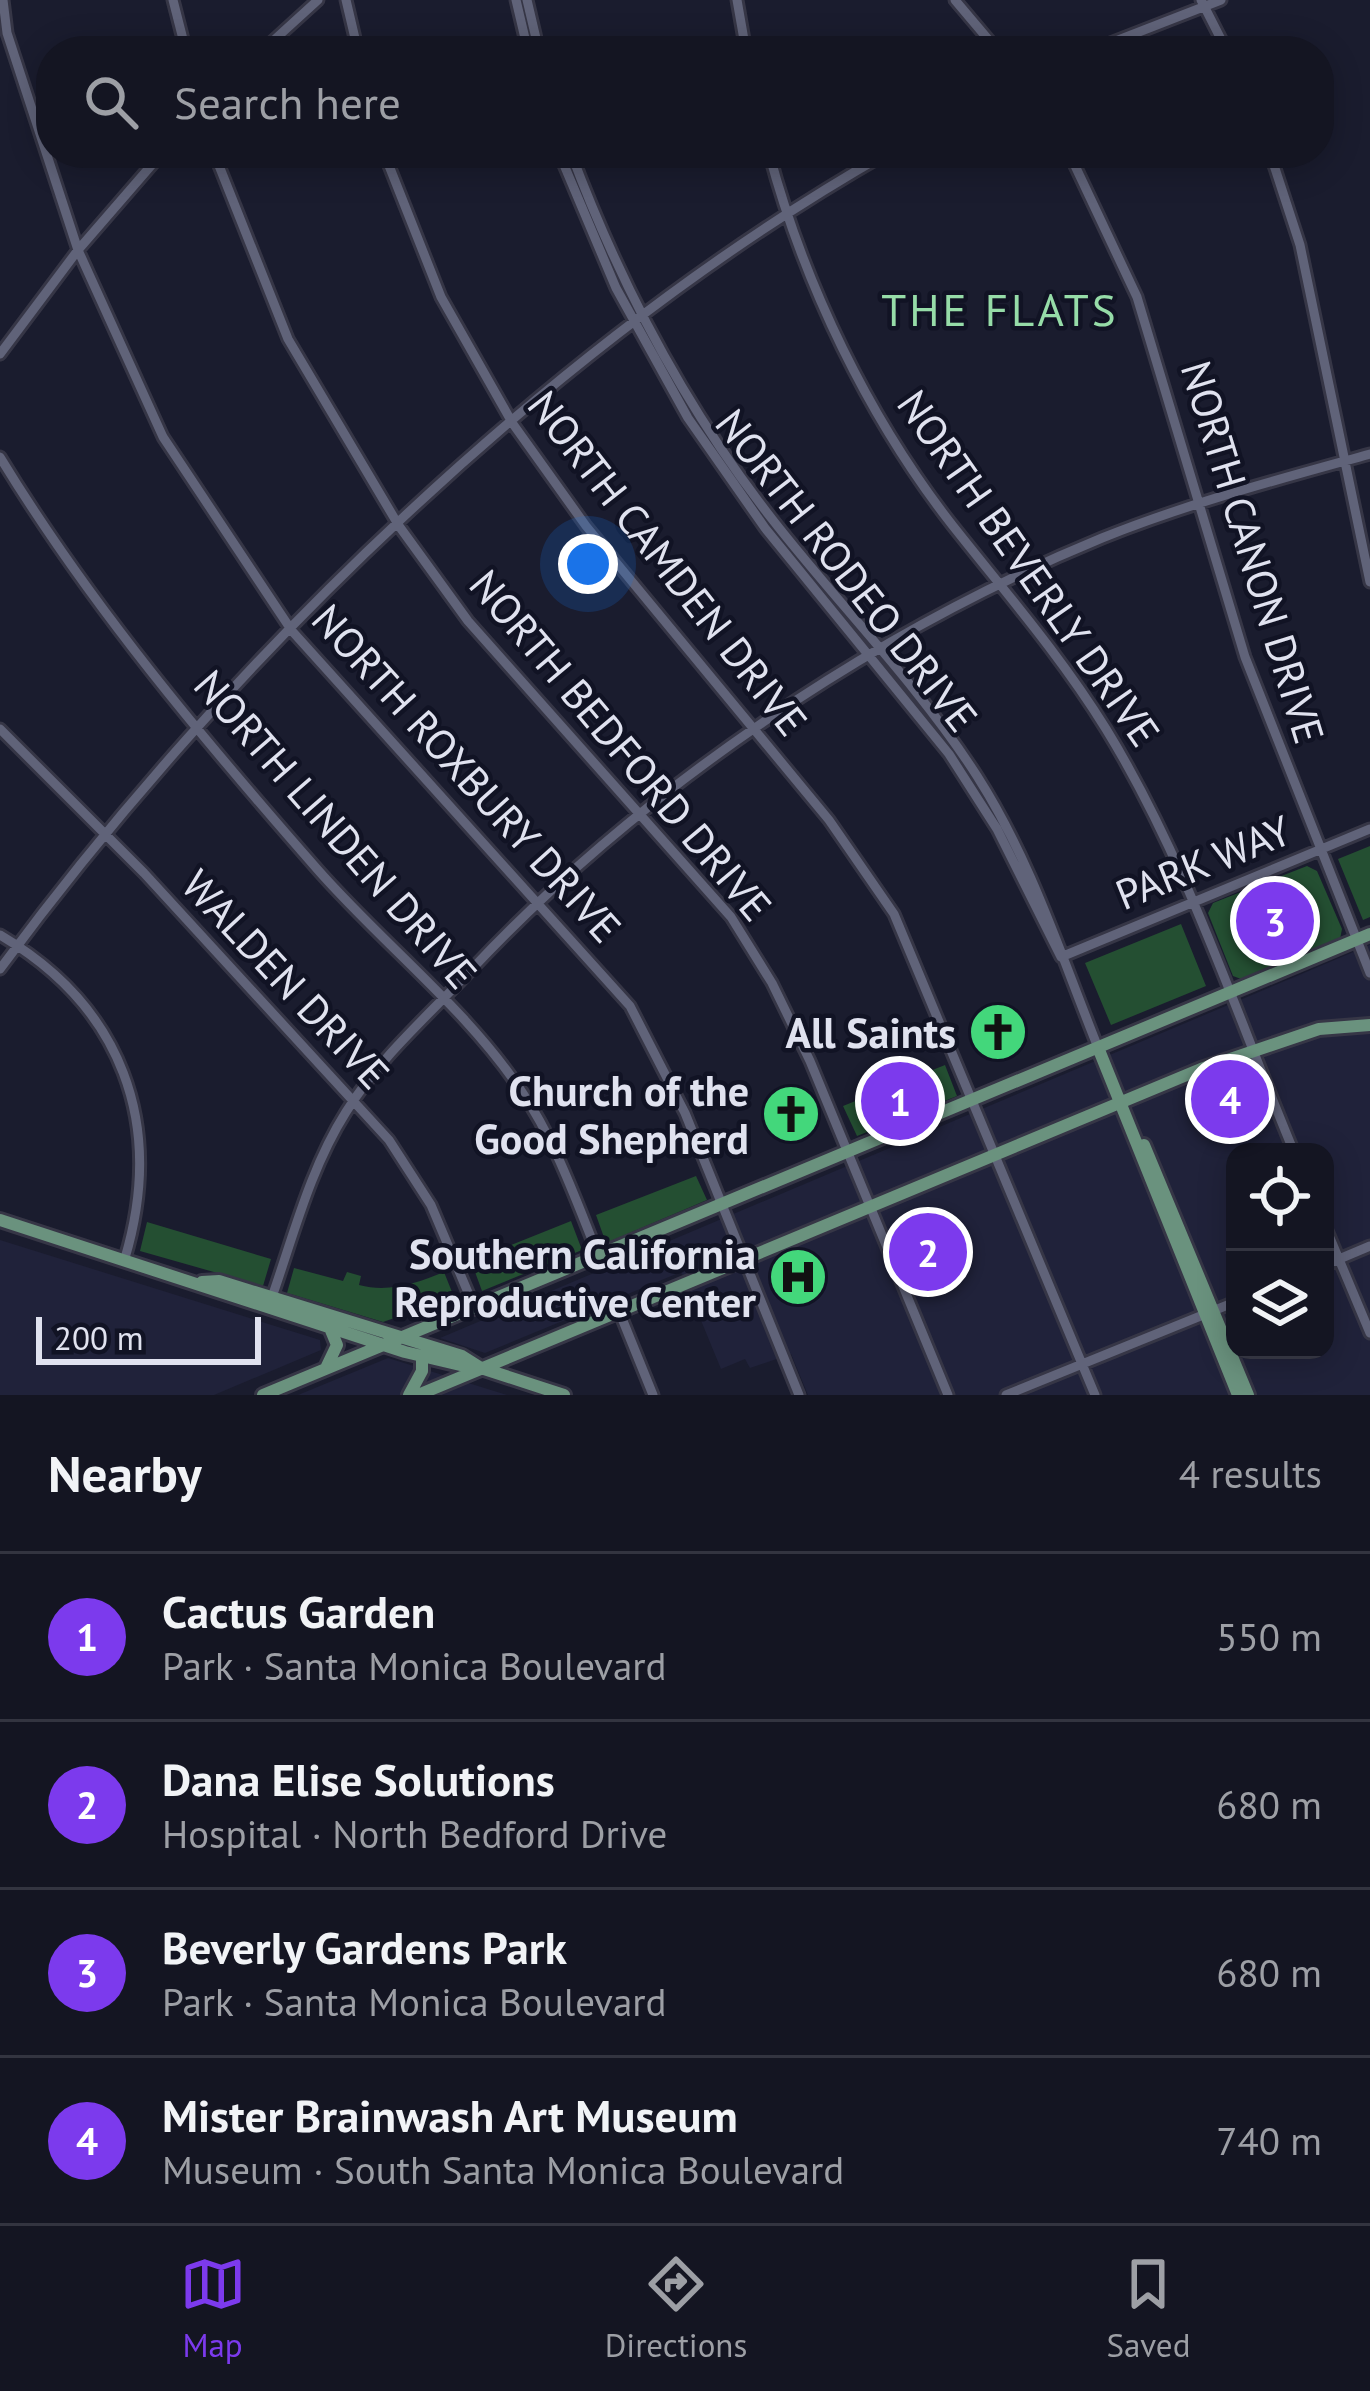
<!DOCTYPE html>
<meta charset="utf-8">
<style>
:root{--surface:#141522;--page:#21222f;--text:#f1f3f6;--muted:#9d9fa5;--line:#333440;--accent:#7c3aed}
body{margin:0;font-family:"PT Sans",sans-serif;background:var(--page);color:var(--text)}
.controls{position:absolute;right:36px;bottom:36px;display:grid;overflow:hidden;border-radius:24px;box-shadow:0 6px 30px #0003}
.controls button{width:108px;height:108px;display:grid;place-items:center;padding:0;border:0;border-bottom:3px solid var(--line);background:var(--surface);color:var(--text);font:60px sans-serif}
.scale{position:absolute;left:36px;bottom:30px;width:225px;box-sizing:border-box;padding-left:12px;border:6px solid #e0e2ef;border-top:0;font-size:33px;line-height:42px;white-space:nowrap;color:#e0e2ef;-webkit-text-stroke:9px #111324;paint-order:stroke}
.you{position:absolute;left:588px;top:564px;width:42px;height:42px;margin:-30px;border:9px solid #fff;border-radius:50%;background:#1a73e8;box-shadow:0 0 0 18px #1a73e833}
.badge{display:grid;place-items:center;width:78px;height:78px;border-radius:50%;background:var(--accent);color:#fff;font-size:39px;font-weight:700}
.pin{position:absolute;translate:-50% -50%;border:6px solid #fff;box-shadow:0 3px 12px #0006}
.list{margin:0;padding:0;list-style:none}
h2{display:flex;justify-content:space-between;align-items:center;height:156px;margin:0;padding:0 48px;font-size:51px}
h2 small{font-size:39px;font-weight:400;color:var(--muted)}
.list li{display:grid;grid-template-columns:78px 1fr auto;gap:36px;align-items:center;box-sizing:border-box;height:168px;padding:0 48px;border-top:3px solid var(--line)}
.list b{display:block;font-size:45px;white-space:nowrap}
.list p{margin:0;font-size:39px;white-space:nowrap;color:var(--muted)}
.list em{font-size:39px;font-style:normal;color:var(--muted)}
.icon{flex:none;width:66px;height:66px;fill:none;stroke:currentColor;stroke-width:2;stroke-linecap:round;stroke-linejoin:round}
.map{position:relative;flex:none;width:1370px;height:1395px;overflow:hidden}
.search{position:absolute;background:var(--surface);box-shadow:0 6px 30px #0003;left:36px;right:36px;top:36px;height:132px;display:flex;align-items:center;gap:30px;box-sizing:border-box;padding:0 42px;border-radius:48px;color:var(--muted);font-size:45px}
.sheet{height:828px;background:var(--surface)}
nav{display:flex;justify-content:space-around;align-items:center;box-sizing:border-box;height:168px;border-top:3px solid var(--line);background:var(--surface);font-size:33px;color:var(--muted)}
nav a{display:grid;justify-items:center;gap:6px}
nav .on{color:var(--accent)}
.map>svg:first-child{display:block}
.built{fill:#20223a;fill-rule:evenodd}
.green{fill:#244f32}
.water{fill:#313465}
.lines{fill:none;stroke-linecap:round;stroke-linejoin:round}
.minor-casing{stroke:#363646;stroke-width:15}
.major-casing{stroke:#363646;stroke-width:18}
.minor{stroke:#606379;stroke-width:9}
.major{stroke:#6a927e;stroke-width:12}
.labels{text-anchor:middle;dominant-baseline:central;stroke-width:9;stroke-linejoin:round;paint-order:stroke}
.street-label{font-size:42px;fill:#e0e2ef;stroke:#111324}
.poi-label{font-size:42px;font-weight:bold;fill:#e0e2ef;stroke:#111324;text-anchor:end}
.neighbourhood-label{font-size:45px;letter-spacing:3px;fill:#96dca8;stroke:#111324}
</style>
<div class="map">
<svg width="1370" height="1395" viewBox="0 0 1370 1395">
<rect width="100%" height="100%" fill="#1a1c2e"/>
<path class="built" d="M1370,945V1395H808L791,1354L750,1368L745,1359L721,1369L681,1272L485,1353L440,1338ZM1235,1152H1325V1350H1235Z
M0,1240L320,1340L321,1350L214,1395H0Z
M388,1358L507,1395H298Z"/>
<path class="green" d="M1370,846V917L1363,920L1338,859Z
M1307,866L1317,871L1342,929L1340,939L1241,979L1233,976L1208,913L1213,903Z
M1181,924L1206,986L1111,1025L1085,963Z
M945,1065L957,1096L857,1136L843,1106Z
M696,1176L707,1200L606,1243L596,1215Z
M571,1221L582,1250L482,1291L471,1261Z
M147,1222L271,1259L263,1286L140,1251Z
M294,1268L343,1281L347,1272L361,1276L359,1285C389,1293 417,1283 444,1272L454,1297L383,1322L287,1293Z"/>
<path class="water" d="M1299,902L1301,920L1252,937L1247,925Z"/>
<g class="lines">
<defs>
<path id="minor" d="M3,0L7,33L78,250L163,437L292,631L630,1006L685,1113L799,1395
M173,0L186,51
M346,0L358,51
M516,0L528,51
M527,0L539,51
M737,0L746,51
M955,0L998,51
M1201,0L1227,51
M262,51L318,0
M1090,51L1221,0
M214,153L288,339L399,526L468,621L731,917L772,983L810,1061L948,1395
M384,153L441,297L513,424L586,526L829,820L894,914L1095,1395
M559,153L616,288L688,418L765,528L949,754L997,829L1061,957
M571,153C620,284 686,409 772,519C839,605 918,684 977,776C1032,862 1061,956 1099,1050
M769,153C804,284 869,419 953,526C1006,593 1060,655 1106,729C1186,859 1235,1011 1294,1152
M1069,153L1137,297L1245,657L1370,973
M1270,153L1300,245L1370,582
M0,354L78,250L162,153
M0,457C90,605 204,740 318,870C383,944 467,1009 522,1092C556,1142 576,1201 599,1257
M0,729L144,873L389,1140L431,1205L475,1309
M0,935C122,1007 165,1123 125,1258
M1061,957L1370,829
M0,969C226,662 555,342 887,153
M1325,1226L1370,1333
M1325,1265L1370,1246
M272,1297C294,1234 310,1169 346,1112C379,1058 428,1016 471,970C641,789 873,632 1102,538C1189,503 1280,479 1370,454
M619,1311L653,1395
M1006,1395L1235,1302"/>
<path id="major" d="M1099,1050L1238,1395
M1144,1145L1248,1395
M0,1220L405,1352L473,1368
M202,1282L219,1281L462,1356L481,1368L564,1395
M326,1368L337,1345L330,1328
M263,1395L1370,934
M409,1395L422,1371V1357
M418,1395L1201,1069L1319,1029L1370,1025"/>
</defs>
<use href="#minor" class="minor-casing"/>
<use href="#major" class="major-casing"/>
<use href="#minor" class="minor"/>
<use href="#major" class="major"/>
</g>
<defs>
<symbol id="church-disc" viewBox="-11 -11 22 22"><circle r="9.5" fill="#43d77b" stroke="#111324"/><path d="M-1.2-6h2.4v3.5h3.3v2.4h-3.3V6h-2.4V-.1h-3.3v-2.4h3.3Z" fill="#111"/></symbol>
<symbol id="hospital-disc" viewBox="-11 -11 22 22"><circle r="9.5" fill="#43d77b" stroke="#111324"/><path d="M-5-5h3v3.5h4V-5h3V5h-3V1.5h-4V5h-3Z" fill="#111"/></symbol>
</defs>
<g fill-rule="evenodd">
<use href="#church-disc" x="965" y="999" width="66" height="66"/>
<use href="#church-disc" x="758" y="1081" width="66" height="66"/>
<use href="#hospital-disc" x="765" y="1244" width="66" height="66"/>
</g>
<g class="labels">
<g class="street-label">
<text transform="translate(1253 552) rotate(73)">NORTH CANON DRIVE</text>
<text transform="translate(668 563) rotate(52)">NORTH CAMDEN DRIVE</text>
<text transform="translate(1029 568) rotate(55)">NORTH BEVERLY DRIVE</text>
<text transform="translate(847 570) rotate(52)">NORTH RODEO DRIVE</text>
<text transform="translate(621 745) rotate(50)">NORTH BEDFORD DRIVE</text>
<text transform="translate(467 773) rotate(48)">NORTH ROXBURY DRIVE</text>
<text transform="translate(336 829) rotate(49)">NORTH LINDEN DRIVE</text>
<text transform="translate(1203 862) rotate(-22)">PARK WAY</text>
<text transform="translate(286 979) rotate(47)">WALDEN DRIVE</text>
</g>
<g class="poi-label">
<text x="956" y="1032">All Saints</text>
<text x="749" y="1090">Church of the<tspan x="749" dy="48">Good Shepherd</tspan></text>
<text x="756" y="1253">Southern California<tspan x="756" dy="48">Reproductive Center</tspan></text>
</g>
<g class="neighbourhood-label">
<text x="1000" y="309">THE FLATS</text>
</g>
</g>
</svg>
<div class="controls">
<button><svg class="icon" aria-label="locate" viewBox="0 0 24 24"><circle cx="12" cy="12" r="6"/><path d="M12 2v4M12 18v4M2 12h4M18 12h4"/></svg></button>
<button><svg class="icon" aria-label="layers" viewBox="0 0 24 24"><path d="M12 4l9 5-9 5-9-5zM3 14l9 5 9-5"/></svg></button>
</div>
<div class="scale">200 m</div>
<div class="you"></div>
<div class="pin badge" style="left:900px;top:1101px">1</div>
<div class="pin badge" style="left:928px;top:1252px">2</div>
<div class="pin badge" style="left:1275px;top:921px">3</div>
<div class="pin badge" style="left:1230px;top:1099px">4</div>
<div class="search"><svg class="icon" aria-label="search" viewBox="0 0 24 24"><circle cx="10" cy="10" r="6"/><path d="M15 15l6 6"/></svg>Search here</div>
</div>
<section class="sheet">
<h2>Nearby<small>4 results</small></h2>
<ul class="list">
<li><span class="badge">1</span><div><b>Cactus Garden</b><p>Park · Santa Monica Boulevard</p></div><em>550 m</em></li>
<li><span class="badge">2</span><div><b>Dana Elise Solutions</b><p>Hospital · North Bedford Drive</p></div><em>680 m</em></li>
<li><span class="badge">3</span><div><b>Beverly Gardens Park</b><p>Park · Santa Monica Boulevard</p></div><em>680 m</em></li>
<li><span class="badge">4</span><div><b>Mister Brainwash Art Museum</b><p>Museum · South Santa Monica Boulevard</p></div><em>740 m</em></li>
</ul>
</section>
<nav>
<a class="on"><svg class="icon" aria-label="map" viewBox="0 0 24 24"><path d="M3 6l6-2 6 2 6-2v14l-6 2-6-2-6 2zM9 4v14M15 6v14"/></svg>Map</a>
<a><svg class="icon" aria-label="directions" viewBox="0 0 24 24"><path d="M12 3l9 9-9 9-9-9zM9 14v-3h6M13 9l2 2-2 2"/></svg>Directions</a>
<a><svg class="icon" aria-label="saved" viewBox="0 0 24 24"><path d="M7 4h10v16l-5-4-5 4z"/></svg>Saved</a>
</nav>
